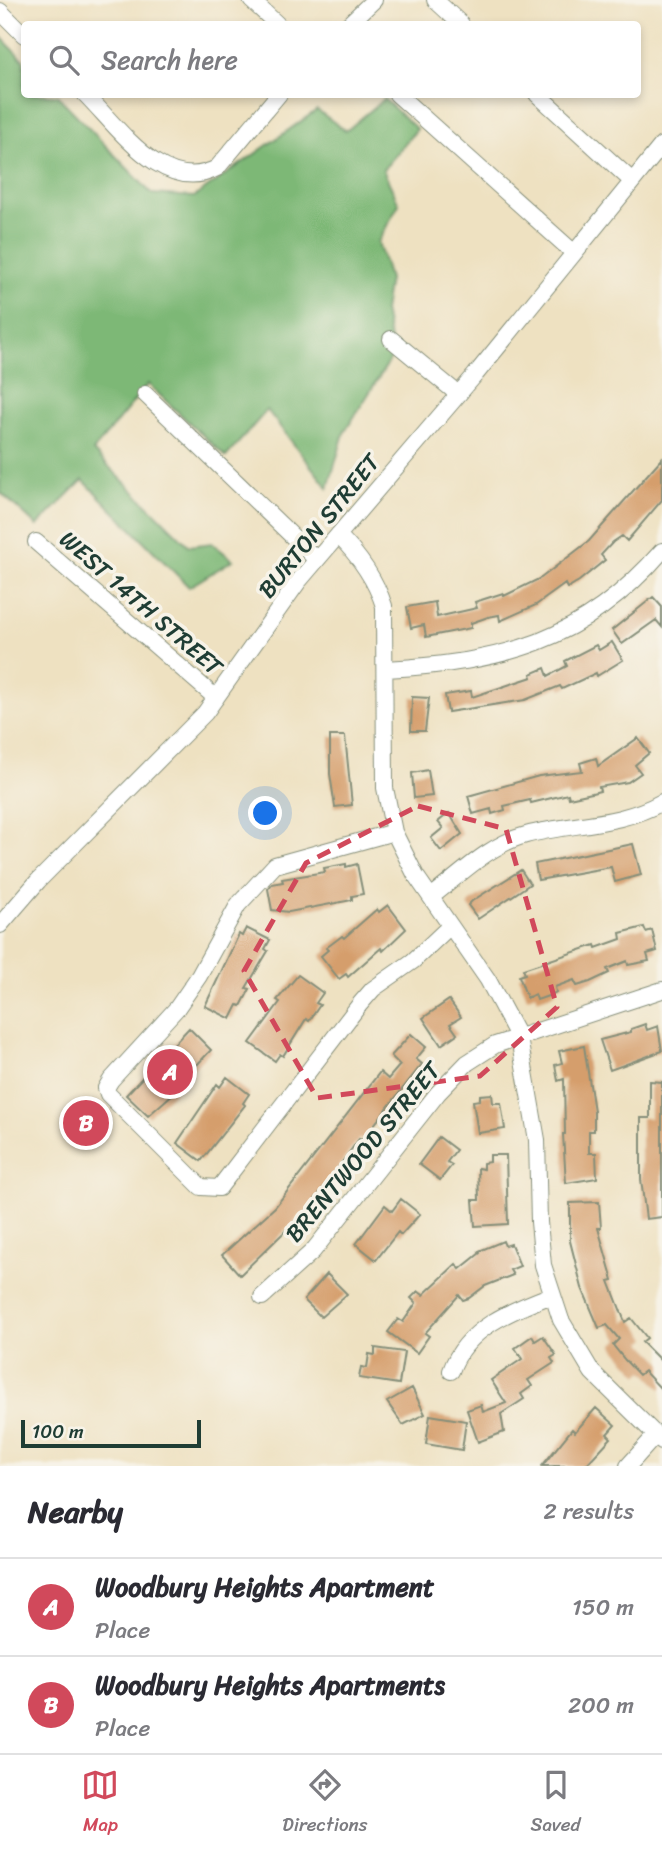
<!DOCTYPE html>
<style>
:root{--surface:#fff;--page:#f7f7f7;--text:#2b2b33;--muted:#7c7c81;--line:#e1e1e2;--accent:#d1495b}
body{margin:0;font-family:Sriracha,sans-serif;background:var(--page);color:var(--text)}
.scale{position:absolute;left:21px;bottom:18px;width:180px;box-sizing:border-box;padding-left:7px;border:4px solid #1f3d34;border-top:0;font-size:19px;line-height:24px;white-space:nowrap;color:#1f3d34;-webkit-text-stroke:5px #f7f3e8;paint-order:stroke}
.you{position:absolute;left:266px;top:814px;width:24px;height:24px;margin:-18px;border:5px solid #fff;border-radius:50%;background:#1a73e8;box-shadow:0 0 0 10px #1a73e833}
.badge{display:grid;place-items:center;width:46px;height:46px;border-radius:50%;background:var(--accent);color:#fff;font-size:23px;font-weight:700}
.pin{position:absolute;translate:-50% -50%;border:4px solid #fff;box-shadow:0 2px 7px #0006}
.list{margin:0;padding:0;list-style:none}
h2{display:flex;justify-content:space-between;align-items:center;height:91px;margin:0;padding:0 28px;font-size:30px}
h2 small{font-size:23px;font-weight:400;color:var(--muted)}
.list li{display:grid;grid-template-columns:46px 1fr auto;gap:21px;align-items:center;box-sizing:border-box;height:98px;padding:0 28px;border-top:2px solid var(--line)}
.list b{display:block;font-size:26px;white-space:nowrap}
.list p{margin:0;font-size:23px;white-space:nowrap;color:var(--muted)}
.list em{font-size:23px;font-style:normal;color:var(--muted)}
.icon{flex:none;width:38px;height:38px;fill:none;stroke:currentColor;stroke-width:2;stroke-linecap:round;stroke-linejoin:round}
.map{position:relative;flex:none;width:662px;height:1466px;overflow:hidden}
.search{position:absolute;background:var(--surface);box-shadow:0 4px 10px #0003;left:21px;right:21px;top:21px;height:77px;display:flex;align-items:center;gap:18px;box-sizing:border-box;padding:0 24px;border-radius:7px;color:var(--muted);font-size:26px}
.sheet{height:287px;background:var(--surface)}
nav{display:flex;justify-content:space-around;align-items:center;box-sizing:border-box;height:98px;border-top:2px solid var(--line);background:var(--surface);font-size:19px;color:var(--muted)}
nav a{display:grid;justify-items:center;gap:4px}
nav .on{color:var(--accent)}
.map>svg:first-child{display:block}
.forest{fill:#7db876;stroke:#4e7a55;stroke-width:2}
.building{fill:#d59e6c}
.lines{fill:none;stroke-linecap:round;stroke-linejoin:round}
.minor-casing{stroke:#868f7a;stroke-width:18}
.minor{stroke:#fff;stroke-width:16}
.marked{fill:none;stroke:#d1495b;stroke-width:5;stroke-dasharray:14 9;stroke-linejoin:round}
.labels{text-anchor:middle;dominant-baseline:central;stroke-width:7;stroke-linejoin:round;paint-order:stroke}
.street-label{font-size:24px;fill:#1f3d34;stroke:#f7f3e8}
</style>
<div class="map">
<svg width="662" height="1466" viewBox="0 0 662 1466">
<rect width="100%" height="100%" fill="#f7f3e8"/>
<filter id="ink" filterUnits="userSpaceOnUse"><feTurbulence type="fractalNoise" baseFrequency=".0143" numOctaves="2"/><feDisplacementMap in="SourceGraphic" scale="14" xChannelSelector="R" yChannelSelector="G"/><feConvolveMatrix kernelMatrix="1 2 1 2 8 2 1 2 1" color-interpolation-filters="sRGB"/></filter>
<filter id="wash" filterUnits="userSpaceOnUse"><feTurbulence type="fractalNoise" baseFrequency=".00686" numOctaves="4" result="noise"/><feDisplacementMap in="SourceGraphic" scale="28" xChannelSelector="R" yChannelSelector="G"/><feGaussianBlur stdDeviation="1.57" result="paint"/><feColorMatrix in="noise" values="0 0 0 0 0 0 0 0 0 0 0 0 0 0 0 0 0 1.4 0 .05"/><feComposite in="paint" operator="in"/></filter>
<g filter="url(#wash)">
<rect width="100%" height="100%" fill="#eee1c1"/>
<path class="forest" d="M0,36L24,61V94L57,95L152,194L194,197L317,110L346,131L384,99L417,129L383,170L399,204L378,242L389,279L384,311L393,355L344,433L328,488L267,410L226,457L148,384L93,451L189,546L212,543L233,560L189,587L83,480L37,526L0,492Z"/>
<g id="blocks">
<path class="building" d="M662,458V500L627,541L622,536L613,542L601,555L605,560L579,581L567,588L565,584L536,605L500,621L499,615L488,617L471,623V628L426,637L424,625L411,628L407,607L435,602L437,617L477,608L475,602L503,593L504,596L541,578L589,541Z
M653,597L662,607V627L656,620L622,644L612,630Z
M612,642L623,660L597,676L596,673L562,689L560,686L525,700L448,712L445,695L471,691L472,697L532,677L531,674L545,668L548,676L567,666L565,661L596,645L599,650Z
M412,697L429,698L425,731H411Z
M330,736H345L352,805L335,807L330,774Z
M638,738L649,753L635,765L641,773L628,782L599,787L600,791L592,793L569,798L568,794L531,803L530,800L504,806L505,810L492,814L491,809L473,814L468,796L539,776L582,771L580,763L596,758L598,766Z
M428,770L432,796L414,798L412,773Z
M449,813L462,834L441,851L431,838L443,828L438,822Z
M633,844L641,875L615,882L611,867L538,880L535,864Z
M346,864V867L357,864L363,894L352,896V900L289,912L272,910L268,889L272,884L283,882L282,879L325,872L324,868Z
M521,870L530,884L478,919L468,905L472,901Z
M388,905L406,929L383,951L381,948L348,977L346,974L339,979L321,956L328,950L326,948L342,936L344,938L377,909L379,912Z
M644,927L646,932L652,930L657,951L647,954L649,961L628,965L627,961L607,969L609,973L590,982L577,986L574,980L555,987L556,992L551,995L537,1000L535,994L527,998L519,976L525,974L523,969L595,945L596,948L621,939L620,933Z
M246,928L270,940L265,949L268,951L246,988L250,989L241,1006L238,1005L231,1019L205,1006L239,934L242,936Z
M298,975L323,993L316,1003L320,1005L309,1021L306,1019L283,1056L280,1054L275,1061L250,1043L280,1002L277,1000Z
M449,1000L461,1017L450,1024L457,1034L441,1045L423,1018Z
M645,1024L647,1030L658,1026L662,1051L610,1070L600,1040L631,1032V1029Z
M189,1028L211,1050L173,1090L175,1092L148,1116L126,1095Z
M411,1034L426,1047L416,1059L422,1064L362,1140L359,1139L308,1209L240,1275L222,1255L275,1207L380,1072L388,1079L400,1065L391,1056Z
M584,1046L594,1111V1131H589V1153H596L597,1178L566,1183L563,1134H565L564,1079L558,1081L555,1065L562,1063L559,1051Z
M227,1077L249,1094L243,1103L245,1105L201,1161L177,1143L217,1084L220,1087Z
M650,1081L662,1082V1217L646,1219L641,1179V1118H650Z
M492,1094L493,1103H501L505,1129L478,1133L473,1101L480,1100V1095Z
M87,1107L102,1122L99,1125L102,1127L88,1142L70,1125Z
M439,1137L456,1150L447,1162L452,1165L440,1180L419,1164Z
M490,1155H506L508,1224L475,1226L473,1200H479L478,1168L483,1169V1163L490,1162Z
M401,1199L420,1214L401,1235L398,1232L376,1260L356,1244L385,1205L392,1211Z
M599,1202L601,1228H598L613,1280L609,1281L625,1322L631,1318L647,1338L642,1342L662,1362V1390L644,1371L639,1375L625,1360L613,1345L619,1339L607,1325L599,1328L582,1288L570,1241V1203Z
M503,1241L505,1246L511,1244L520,1266L510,1270L513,1275L485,1286L469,1298L463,1300L459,1295L425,1333L429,1336L417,1353L388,1332L398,1319L403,1322L416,1303L411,1298L418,1291L423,1295L456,1264L460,1269L480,1253L479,1251Z
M327,1274L347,1294L321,1317L304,1300Z
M532,1336L535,1341L543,1336L556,1355L551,1358L554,1363L528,1380L532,1386L521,1394L524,1399L501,1414L504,1432L478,1442L467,1410L481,1405L483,1412L506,1403L491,1380L522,1359L515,1348Z
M375,1348L404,1352L399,1384L359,1378L361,1367L367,1368L369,1354L375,1355Z
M412,1388L425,1414L403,1425L387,1402Z
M596,1408L615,1425L607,1434L611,1438L585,1466H542L572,1429L575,1432Z
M430,1415L466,1421L462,1450L426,1444Z"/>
</g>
</g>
<g filter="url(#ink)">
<use href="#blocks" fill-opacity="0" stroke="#868f7a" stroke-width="2"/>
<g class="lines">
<defs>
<path id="minor" d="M251,0L277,24
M435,0L461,24
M0,11L24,35
M349,24L374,0
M85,94C119,128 165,196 217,168L279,94
M397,94L573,252
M537,94L632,181
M391,339L458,394
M145,394L317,560
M338,535C359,556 375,578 384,606L385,788L394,832L416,876L488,980L519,1038L537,1140L539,1222L543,1265L561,1320L592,1372L662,1441
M36,542L216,698
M386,669C503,662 582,643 662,551
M394,832L275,865L238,905L199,976L177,1008L111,1080L106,1088L108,1094L201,1187L219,1188L360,1004L373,989L413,961L449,927
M431,897C460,875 490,844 526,835C571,823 620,826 662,802
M0,925L38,881L205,713L298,582L475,375L662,145
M262,1297L313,1251L438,1093L467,1063L495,1045L662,990
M451,1371C466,1328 512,1310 552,1295
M628,1466L655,1436"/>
</defs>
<use href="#minor" class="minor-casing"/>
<use href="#minor" class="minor"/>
</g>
</g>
<path class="marked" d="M418,806L506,829L557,1007L480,1076L317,1098L244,971L306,863Z"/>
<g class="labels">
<g class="street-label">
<text transform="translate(319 526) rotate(-51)">BURTON STREET</text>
<text transform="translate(141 603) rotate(41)">WEST 14TH STREET</text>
<text transform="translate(363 1152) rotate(-50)">BRENTWOOD STREET</text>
</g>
</g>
</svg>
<div class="scale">100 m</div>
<div class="you"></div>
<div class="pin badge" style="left:170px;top:1072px">A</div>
<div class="pin badge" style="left:86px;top:1123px">B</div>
<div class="search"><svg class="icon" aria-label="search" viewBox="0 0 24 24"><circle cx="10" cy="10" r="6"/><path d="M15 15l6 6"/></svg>Search here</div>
</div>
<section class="sheet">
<h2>Nearby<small>2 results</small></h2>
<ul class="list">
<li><span class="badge">A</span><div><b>Woodbury Heights Apartment</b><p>Place</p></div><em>150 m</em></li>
<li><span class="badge">B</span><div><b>Woodbury Heights Apartments</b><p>Place</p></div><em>200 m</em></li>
</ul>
</section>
<nav>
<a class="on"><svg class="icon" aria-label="map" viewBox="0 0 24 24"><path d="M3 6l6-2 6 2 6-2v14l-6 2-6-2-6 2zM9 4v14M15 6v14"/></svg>Map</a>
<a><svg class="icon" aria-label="directions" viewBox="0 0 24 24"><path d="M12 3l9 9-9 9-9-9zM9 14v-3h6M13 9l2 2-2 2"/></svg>Directions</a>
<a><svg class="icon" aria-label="saved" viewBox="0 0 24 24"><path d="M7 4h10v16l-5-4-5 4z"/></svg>Saved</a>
</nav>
